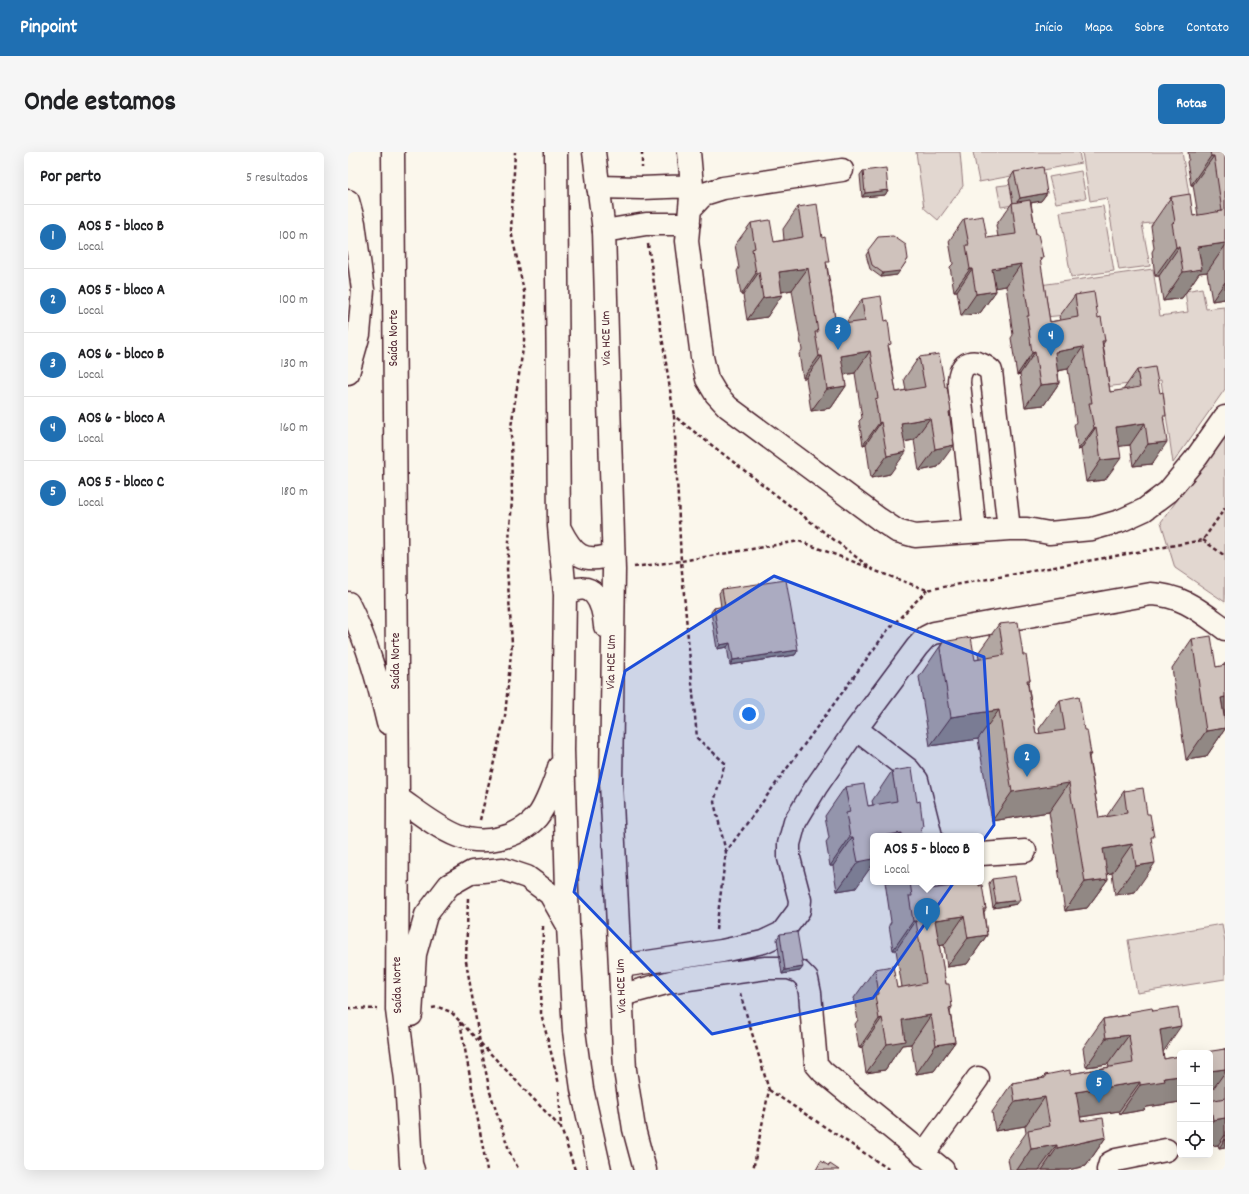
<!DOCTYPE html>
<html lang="pt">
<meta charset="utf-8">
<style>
:root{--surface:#fff;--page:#f6f6f6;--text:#202124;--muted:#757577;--line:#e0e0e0;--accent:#1f6fb2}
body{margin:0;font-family:Dekko,sans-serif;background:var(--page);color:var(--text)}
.controls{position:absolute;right:12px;bottom:12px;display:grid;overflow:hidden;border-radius:6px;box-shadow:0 4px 16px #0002}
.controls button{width:36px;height:36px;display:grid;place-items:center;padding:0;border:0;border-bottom:1px solid var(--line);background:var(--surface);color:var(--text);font:20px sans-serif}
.you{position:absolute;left:401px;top:562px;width:14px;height:14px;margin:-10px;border:3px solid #fff;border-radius:50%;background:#1a73e8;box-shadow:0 0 0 6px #1a73e833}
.badge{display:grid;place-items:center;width:26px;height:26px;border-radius:50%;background:var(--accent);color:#fff;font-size:13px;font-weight:700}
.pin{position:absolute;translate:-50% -33px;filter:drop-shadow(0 1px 2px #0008)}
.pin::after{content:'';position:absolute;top:21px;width:14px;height:12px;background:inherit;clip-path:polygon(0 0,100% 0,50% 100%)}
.popup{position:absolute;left:522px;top:681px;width:114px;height:52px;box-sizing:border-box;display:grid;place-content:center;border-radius:6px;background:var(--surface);filter:drop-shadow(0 1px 3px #0005);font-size:13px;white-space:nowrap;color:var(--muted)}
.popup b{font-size:15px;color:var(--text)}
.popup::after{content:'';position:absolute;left:50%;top:100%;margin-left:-8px;border:8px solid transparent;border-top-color:var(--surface)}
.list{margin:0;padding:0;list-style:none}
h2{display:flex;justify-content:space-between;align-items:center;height:52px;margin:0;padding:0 16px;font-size:17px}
h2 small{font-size:13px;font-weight:400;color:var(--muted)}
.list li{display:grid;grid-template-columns:26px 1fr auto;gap:12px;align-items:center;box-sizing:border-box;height:64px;padding:0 16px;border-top:1px solid var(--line)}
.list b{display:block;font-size:15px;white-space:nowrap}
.list p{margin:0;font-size:13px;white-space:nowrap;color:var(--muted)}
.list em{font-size:13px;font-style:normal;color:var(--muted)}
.icon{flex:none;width:22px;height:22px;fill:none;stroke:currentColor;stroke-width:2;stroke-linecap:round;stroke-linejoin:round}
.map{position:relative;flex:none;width:877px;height:1018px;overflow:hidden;border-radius:6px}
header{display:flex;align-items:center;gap:24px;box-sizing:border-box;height:56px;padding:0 20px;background:var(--accent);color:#fff}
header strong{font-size:19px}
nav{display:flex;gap:22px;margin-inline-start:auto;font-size:14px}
.intro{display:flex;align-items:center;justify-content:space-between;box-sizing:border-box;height:96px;padding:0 24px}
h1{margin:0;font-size:28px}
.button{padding:10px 18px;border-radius:6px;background:var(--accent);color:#fff;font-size:14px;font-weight:700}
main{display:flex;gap:24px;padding:0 24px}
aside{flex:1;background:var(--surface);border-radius:6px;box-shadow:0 4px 16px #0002}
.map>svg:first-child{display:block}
.green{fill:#e2d7d0;stroke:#967b7e}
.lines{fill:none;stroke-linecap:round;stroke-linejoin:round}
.minor-casing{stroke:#4a1f2b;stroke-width:25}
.major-casing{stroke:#4a1f2b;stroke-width:25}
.highway-casing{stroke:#4a1f2b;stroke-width:25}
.path{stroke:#4a1f2b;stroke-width:2.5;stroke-dasharray:4 3;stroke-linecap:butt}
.minor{stroke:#fbf7ec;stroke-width:22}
.major{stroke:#fbf7ec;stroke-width:22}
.highway{stroke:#fbf7ec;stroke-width:22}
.wall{fill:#b2a7a2;stroke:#4a1f2b}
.shaded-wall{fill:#918884;stroke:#4a1f2b}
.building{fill:#cfc2bc;stroke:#4a1f2b}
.marked{fill:#1d4ed8;fill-opacity:0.2;stroke:#1d4ed8;stroke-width:3;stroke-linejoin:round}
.labels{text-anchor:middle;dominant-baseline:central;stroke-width:3;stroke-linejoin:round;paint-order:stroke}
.street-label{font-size:13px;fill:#4a1f2b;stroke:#fbf7ec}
</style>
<header>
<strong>Pinpoint</strong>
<nav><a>Início</a><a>Mapa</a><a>Sobre</a><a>Contato</a></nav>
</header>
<div class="intro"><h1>Onde estamos</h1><a class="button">Rotas</a></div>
<main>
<aside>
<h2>Por perto<small>5 resultados</small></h2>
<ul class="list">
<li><span class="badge">1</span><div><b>AOS 5 - bloco B</b><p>Local</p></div><em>100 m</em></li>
<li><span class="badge">2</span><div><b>AOS 5 - bloco A</b><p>Local</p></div><em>100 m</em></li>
<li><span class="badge">3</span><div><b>AOS 6 - bloco B</b><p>Local</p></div><em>130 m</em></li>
<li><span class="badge">4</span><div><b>AOS 6 - bloco A</b><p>Local</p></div><em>160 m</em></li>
<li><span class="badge">5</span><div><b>AOS 5 - bloco C</b><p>Local</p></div><em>180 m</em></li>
</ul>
</aside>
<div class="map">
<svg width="877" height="1018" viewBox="0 0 877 1018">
<rect width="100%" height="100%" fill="#fbf7ec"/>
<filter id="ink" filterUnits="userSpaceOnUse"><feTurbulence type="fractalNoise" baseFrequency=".025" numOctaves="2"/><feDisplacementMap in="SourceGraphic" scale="8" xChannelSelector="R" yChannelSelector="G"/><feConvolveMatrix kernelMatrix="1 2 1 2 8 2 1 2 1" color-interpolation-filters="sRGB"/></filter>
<g filter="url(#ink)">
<path class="green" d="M568,0H612L615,34L590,68L576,56Z
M625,0H731L733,11L631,30Z
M734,0H834L844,60L819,69L794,72L802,114L771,118L759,46L742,49Z
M733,19L738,46L708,51L701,25Z
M681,30L683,50L653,55L649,34Z
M755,54L766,119L723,125L712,60Z
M805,117L812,164L840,160L837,139L854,136L858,157L876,155L877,160V237L825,311L813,228L757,235L745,160L698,165L692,133Z
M877,283V450L827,416L813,370Z
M874,772L877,790V827L789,841L780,788Z"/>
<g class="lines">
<defs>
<path id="minor" d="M341,0L344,34L339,89L354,205L359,227L368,242L380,255L531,367L549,379L567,384L661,377H679L701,381L744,377L772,369L796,358L820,340L849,305L877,265
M250,35L294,36L344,34
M343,56L356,42L375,36L494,18
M256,79L298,72H341
M627,379L611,231C611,208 628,205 643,219L661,377
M508,577L561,618L569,628L583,684
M633,702L677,699
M273,814L374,799L415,790L434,781L451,758L452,748L441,706V692L447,670L468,635L508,577L569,495L578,485L586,481L803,442C834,443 852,459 877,477
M274,843L326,829L418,816H441L452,820L459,827L462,841L468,912L475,920L595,1018
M575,1003L630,926
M760,1018L762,1011L768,1008L818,998"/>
<path id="major" d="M45,0L50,646L49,858L58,928L63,1012L65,1018
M208,0L211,374L217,443L215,598L220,774L226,879L234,937L252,1018
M246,0L256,79L266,418L263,630L277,918L286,977L297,1018
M212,377C225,403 235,412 264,403
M217,443C245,424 255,450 257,474
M0,451C19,489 30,529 40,571
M50,646C69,659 88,675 110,684C136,694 170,686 189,665C197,656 208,627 211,615
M63,863L67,802L78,763L101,733L124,720L155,717L179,725L202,742L218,770"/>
<path id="highway" d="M0,49L6,71L15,138L11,182L0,221"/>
</defs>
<use href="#minor" class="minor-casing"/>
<use href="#major" class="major-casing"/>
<use href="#highway" class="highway-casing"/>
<path class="path" d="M294,0V16
M300,92L326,264
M855,388L877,404
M286,415L333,409L326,264L525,418L579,438L855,388L877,356
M132,668L157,564L164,491L159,417L164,348L163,275L176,190L177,144L163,79L167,0
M378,700L366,650L377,611L349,586L333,409L451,389L522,416
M120,746L118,809L132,891L142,940L162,1001L171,1018
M195,774L193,861L211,932
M368,778L378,700L539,479L579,438
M392,841L421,938L405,1018
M0,856L29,857
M84,856L90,855L103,860L213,976
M112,870L139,1018
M421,938L542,1018
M211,939L213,976L227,1018"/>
<use href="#minor" class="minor"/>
<use href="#major" class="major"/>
<use href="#highway" class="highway"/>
</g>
<path class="wall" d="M840,0H877V147L864,149L859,120L851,121L834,146L815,149L811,124H807L804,100L806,96L803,74L823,45L845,64L850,63L845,33H843L839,10L841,7Z
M515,19L540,38L537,43L514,45L512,23Z
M666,20L699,41L693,49L683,51L688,82L695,105L692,109L702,170L712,168L711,165L727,143L750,166L757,189L755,192L762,240L775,238L789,218L816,267L804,312L785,314L782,293L771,294L757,328L738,330L733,297L730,298L726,273L728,270L720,217L710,219L711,231L696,253L677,255L672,222L669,223L663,186L665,183L658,134L647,136L648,139L632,161L613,164L609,139H606L602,115L605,112L601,89L616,67L639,86L650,85L648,73L664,51H665L661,28Z
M450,55L479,113L488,173L499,172V169L514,147L541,196L548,240L558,238L556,227L571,205L597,235L603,259L601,262L590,315L571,319L566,288L556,290L542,322L523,326L518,292L515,293L511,269L514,266L507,221L496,223L498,234L483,256L463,259L458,226H455L451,202L454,198L444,138L434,140L419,165L399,168L395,143H393L389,119L391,116L387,93L403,71L426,90L436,88L435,77Z
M530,85L549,123L533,125L522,117L518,103Z
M374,437L450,498L447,503L382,513L379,495L369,497L363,460L366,456L373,455L371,441Z
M651,472L675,503L682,528L680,531L688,582H692L691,577L712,548L741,605L751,666L758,665L776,639L803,688L787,740L767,743L764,721L759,722L760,727L739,756L717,759L701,660L644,669L630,587L582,594L571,525L595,490L627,508L631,507L630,501Z
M844,487L868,515L875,514L877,511V577L858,605L838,608L824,516Z
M544,619L573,677L574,684H525L508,736L489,739L485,714H482L478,690L481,686L477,664L497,635L520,654L525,653L524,649Z
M644,727L669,752L645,756L641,731Z
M537,730H581L582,737L590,736L595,730H631L638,757L636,760L639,783L619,812L599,815L596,793L591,794L598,832L604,855L602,859L607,890L586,919L568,922L563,892L554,893L537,918L518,921L514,895L511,896L507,872L510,868L506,846L527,817L549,836L554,835L548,798H545L541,773L543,770Z
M432,782L452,819L434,822L429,787Z
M781,860L815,900L816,907L832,904V950L799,955L796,958L772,962L771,959L732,965L733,969L758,985L738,1014L720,1018H662L660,1007L678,981L677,974L647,979L644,960L664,931L694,926L697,923L722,922L761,915L760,912L738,915L735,896L755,867L778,863Z
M877,896V995L871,996L870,993L862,994V901L876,897Z"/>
<path class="shaded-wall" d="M863,4H866L845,33H843Z
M540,38L537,43L514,45L517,41Z
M699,41L693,49L666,54L672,46Z
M877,91V94L859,120L851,121L834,146L815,149L835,120L850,95Z
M828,95H831L811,124H807Z
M560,107L549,123L533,125L535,121Z
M673,112L658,134L629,139L644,117Z
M460,116L444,138L415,143L431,120Z
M622,117H624L609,139H606Z
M411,120L395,143H393L408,121Z
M877,130V147L864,149Z
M648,139L632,161L613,164L628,142Z
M434,143L419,165L399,168L415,146Z
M735,195L720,217L691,222L707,200Z
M522,199L507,221L478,226L493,204Z
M687,200L672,222L669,223L684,201Z
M471,204H474L458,226H455Z
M711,231L696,253L677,255L692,233Z
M498,234L483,256L463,259L479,237Z
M582,266L566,288L538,293L553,271Z
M533,270L518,292L515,293L531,271Z
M797,271L782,293L752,297L768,275Z
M748,275L733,297L730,298L746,276Z
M819,290L804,312L785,314L800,292Z
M606,293L590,315L571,319L587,297Z
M558,300L542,322L523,326L539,304Z
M773,306L757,328L738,330L753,308Z
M382,491L379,495L369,497L372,493Z
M450,498L447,503L382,513L385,508Z
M877,545V571L873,546Z
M651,558L630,587L582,594L603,565Z
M877,576V577L858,605L838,608L858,579Z
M740,602H743L723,631H721L701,660L644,669L664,640Z
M554,681L552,684H533Z
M502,685H505L485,714H482Z
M525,685V712L508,736L489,739L510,710Z
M784,692L764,721L737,725L755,697Z
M807,711L787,740L767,743L788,714Z
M760,727L739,756L717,759L737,730Z
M672,748L669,752L645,756L648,751Z
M616,764L596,793L572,796L587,768Z
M565,769H568L548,798H545Z
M639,783L619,812L599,815L620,786Z
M455,815L452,819L434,822L437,818Z
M583,863L563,892L554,893L537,918L518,921L539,892L554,868Z
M534,866L514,895L511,896L531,867Z
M833,874L813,903L812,878Z
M781,883L760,912L738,915L758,886Z
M607,890L586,919L568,922L588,893Z
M877,917V920L862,941V919Z
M832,924V950L799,955L796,958L772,962L792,933L816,926Z
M792,930L771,959L708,969L728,940Z
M697,945L677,974L647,979L667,950Z
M877,966V983L870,993L862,994V972L865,968Z
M758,985L738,1014L720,1018H694L709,996Z
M877,987V995L871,996Z
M709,993L691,1018H669L683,997Z"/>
<path class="building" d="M862,0H877V91L850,95L854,117L835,120L831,95H828L824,71L827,70L823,45L842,42L845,64L874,59L866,4H863Z
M695,15L699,41L672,46L666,20Z
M538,16L540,38L517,41L515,19Z
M682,48L688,82H690L695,105L692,106L702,170L730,165L727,143L746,140L750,166L753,165L757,189H754L762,240L792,235L789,218L807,215L812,241L815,240L818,264H815L819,290L800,292L797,271L768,275L773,306L753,308L748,275L746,276L741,251H744L735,195L707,200L711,231L692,233L687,200L684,201L679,164H681L673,112L644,117L648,139L628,142L624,117H622L618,93H621L616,67L635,64L639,86L668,82L664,51Z
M469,52L474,86L477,85L481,110H478L488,173L517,169L514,147L533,144L537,169L540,168L543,192L540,193L548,240L577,235L571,205L591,202L597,235H599L603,259L601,260L606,293L587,297L582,266L553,271L558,300L539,304L533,270L531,271L527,247L530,246L522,199L493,204L498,234L479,237L474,204H471L467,180H470L460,116L431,120L434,143L415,146L411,120L408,121L404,97L407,96L403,71L422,68L426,90L455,85L450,55Z
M545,84L558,93L560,107L552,119L535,121L524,113L520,98L530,85Z
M438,428L450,498L385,508L382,491L372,493L366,456L377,454L374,437Z
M670,470L675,503H678L682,528H679L688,582L717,578L712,548L731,544L736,578H739L743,602H740L751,666L779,661L776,639L795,636L799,662H802L806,685H803L807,711L788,714L784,692L755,697L760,727L737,730L721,631L664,640L651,558L603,565L592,496L595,490L623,485L627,508L656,503L651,472Z
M863,484L868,515L877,513V545L873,546L877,570V576L858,579L844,487Z
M564,616L569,650L572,649L575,674L573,675L574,684H554V681L533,684H525V707L510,710L505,685H502L498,661L502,660L497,635L516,632L520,654L549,649L544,619Z
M667,724L672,748L648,751L644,727Z
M562,730H581L582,737L612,733L611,730H631V734L634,733L638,757H635L639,783L620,786L616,764L587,768L598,832H601L604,855L601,856L607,890L588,893L583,863L554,868L557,889L539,892L534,866L531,867L527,843L531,842L527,817L545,814L549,836L578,831L568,769H565L561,744H564Z
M449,780L455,815L437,818L432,782Z
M830,855L833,874L812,878L816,907L832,904V924L816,926L817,929L792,933V930L728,940L733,969L755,966L758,985L709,996V993L683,997L680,978L702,974L697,945L667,950L664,931L697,926V923L722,918V922L785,911L781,883L758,886L755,867L781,863V860L804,856L805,859Z
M877,897V917L862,919V901H851Z
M877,946V966L865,968L862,949Z
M473,1009L481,1014L482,1012L491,1018H468Z"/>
</g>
<path class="marked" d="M426,424L636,505L646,673L525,846L364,882L226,740L277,519Z"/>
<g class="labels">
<g class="street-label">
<text transform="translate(46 186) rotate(-90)">Saída Norte</text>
<text transform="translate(259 186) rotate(-91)">Via HCE Um</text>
<text transform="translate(48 509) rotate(-90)">Saída Norte</text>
<text transform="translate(264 510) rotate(-89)">Via HCE Um</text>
<text transform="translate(50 833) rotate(-91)">Saída Norte</text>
<text transform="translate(274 834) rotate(-92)">Via HCE Um</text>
</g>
</g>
</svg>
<div class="controls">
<button>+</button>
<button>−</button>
<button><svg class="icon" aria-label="locate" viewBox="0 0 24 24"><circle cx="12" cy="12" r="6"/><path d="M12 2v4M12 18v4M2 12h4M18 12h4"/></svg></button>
</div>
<div class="you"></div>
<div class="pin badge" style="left:579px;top:779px">1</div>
<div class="popup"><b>AOS 5 - bloco B</b>Local</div>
<div class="pin badge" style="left:679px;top:625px">2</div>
<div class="pin badge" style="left:490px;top:198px">3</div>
<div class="pin badge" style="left:703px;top:204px">4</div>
<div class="pin badge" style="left:751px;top:951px">5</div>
</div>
</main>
